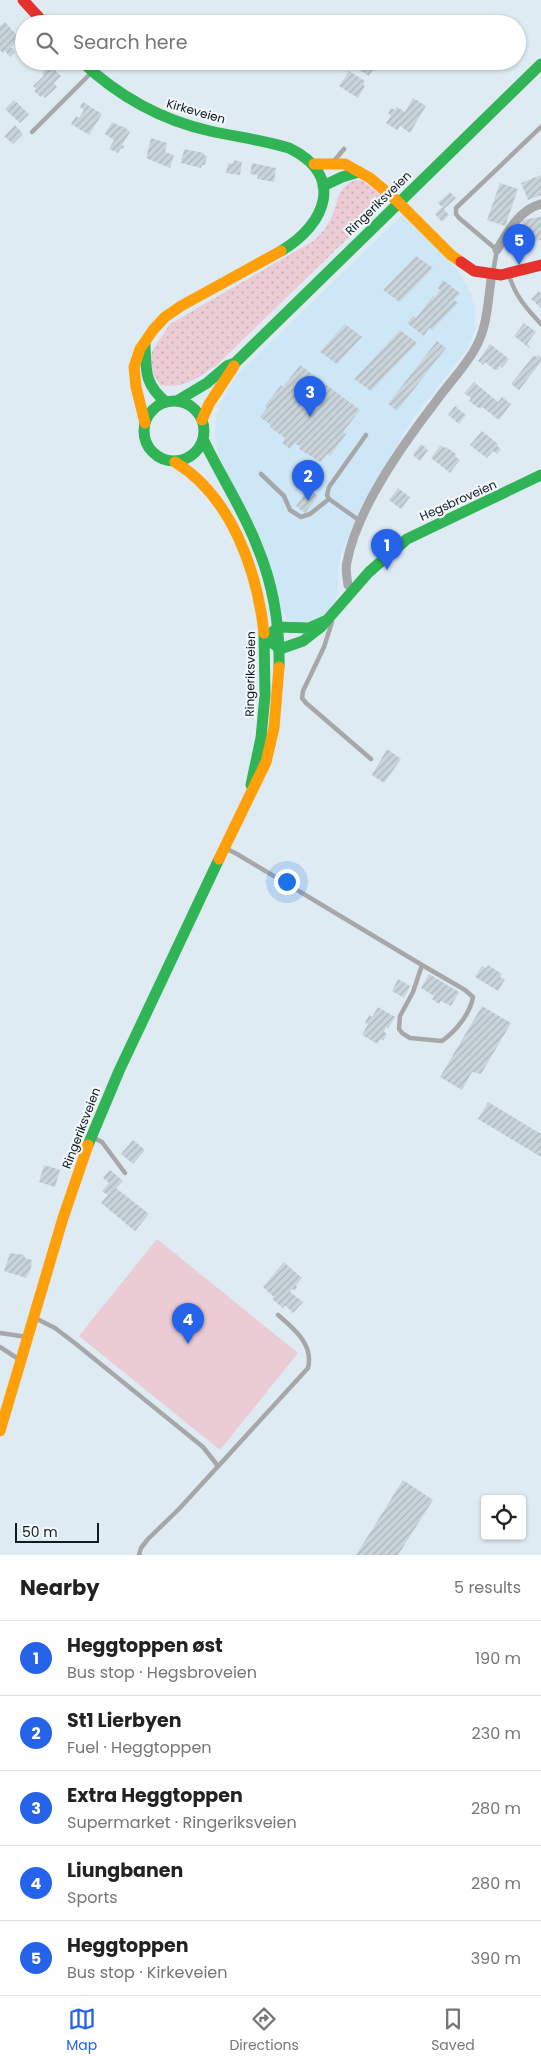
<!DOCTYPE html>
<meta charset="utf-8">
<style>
:root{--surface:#fff;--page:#f2f2f2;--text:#222;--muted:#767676;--line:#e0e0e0;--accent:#2563eb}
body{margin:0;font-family:Poppins,sans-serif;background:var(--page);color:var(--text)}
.controls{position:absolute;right:15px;bottom:15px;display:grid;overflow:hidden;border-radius:5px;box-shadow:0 1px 4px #0004}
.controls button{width:45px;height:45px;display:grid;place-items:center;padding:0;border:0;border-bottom:1px solid var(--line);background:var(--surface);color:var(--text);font:25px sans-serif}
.scale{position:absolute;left:15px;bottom:12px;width:84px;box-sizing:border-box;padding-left:5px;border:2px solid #121b22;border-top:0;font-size:14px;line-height:18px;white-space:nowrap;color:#121b22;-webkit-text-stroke:4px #f1f7fa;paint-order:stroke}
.you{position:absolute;left:286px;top:881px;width:18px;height:18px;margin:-12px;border:4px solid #fff;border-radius:50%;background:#1a73e8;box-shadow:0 0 0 8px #1a73e833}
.badge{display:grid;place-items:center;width:32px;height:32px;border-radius:50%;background:var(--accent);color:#fff;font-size:16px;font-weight:700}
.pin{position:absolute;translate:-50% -41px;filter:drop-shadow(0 1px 2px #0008)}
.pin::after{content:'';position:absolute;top:26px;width:18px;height:15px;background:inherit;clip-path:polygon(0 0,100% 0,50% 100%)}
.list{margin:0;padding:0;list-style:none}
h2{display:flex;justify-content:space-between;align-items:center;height:65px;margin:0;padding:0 20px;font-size:21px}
h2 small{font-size:16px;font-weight:400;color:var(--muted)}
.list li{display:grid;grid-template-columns:32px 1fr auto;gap:15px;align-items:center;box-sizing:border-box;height:75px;padding:0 20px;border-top:1px solid var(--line)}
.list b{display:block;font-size:19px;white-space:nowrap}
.list p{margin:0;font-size:16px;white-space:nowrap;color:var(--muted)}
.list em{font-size:16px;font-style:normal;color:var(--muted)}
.icon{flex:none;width:28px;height:28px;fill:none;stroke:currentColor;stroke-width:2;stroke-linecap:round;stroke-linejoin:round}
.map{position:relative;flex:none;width:541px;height:1555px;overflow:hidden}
.search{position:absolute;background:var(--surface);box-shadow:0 1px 4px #0004;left:15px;right:15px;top:15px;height:55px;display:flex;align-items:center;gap:12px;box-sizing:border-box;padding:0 18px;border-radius:28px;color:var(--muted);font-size:19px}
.sheet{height:440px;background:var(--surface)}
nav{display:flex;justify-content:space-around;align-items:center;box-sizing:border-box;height:70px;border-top:1px solid var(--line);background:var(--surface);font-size:14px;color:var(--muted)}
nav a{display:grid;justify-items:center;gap:2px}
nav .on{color:var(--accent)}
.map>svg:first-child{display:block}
.built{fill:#cee7f7}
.green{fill:url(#green-dots)}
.pitch{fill:#ebcbd4}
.building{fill:url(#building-hatch)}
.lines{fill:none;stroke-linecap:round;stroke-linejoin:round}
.lane{stroke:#a7a7a9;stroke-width:4.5}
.street{stroke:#a7a7a9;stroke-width:9}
.fast{stroke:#30b455;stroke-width:11}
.slow{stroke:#ff9f0a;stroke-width:11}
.jam{stroke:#e5322d;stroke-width:11}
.labels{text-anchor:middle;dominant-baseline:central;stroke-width:4.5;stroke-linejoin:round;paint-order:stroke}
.street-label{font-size:12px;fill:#121b22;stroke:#f1f7fa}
</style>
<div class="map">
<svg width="541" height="1555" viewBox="0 0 541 1555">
<defs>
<pattern id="green-dots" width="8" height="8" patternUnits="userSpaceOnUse" patternTransform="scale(1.25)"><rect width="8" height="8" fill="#ebcbd4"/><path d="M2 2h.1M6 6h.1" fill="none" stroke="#c8aeb6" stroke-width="1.8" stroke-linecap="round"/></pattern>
<pattern id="building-hatch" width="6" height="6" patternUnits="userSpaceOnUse" patternTransform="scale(1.25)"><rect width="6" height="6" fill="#c9d3da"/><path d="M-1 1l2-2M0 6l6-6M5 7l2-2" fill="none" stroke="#acb5bb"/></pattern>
</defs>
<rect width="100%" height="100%" fill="#dfebf3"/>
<path class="built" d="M402,215L442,253L459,272L470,292L475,307V329L469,347L412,420L363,503L341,555L338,569V595L331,607L328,612L311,621L298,623L288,620L281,609L218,452L215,433L217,414L226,392L239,373Z"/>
<path class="green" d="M356,180L363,181L387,200L217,365C199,377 183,390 160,385L154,375L150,363L152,351L170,324L315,240C320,234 326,228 330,221C338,205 336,186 356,180Z"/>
<path class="pitch" d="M157,1239L298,1353L220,1450L79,1336Z"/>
<path class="building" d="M5,22L20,39L11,47L15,52L10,57L5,51L3,53L0,50V26Z
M360,61H368L375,66L369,76L356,68Z
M50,65L61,76L54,83L57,87L45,98L42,95L41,97L34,91L36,89L33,86L44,76L42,73Z
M349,71L365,81L363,85L365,86L358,98L339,86Z
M413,98L426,106L410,133L400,126L397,130L386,123L391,116L388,113L391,108L395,110L397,107L405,112Z
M14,100L29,114L20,123L5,109Z
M83,102L102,114L89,135L71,124L76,116L79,118L84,110L80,107Z
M112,122L122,127L123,126L130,132L122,145L124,146L123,149L121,148L118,153L109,149L114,140L105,134Z
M15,125L23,134L13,144L4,136Z
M151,138L167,143L165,152L174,155L170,168L146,158Z
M184,149L204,153V155L207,156L205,165H202L201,168L181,163Z
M234,160L242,162L240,175L226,173L228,163L233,164Z
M252,163L276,168L274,182L257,179L258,175L250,174Z
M541,175V195L528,200L521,183Z
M500,183L518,189L505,226L487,220Z
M450,192L456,198L444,209L449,215L442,222L435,214L442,207L438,203Z
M541,217V240L526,242L522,220Z
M416,256L433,268L400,302L383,290Z
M443,280L460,293L454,300L458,303L432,330L429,328L424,336L407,323L413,316L416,318L433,296L435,297L440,290L438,288Z
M539,291L541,294V308L531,299Z
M524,323L536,332L527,344L530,346L529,348L514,336Z
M345,324L362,337L337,364L320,352Z
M400,330L417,343L371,391L354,379Z
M437,341L446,348L397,411L388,404Z
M490,344L509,359L502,368L500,366L498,370H495L485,362L483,365L478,361Z
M534,355L536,357L538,355L541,357V362L519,390L511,384Z
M300,365L360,410L343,432L346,434L330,456L327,454L321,462L299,449L300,447L295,443L290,449L282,443L285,438L270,427L271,425L260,417L267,408L265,406L281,385L283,387Z
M474,382L498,402L502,397L511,404L499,420L482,407L480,409L469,401L471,398L464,393Z
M455,406L466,415L459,424L448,415Z
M482,431L498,444L497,446L501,449L497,454L493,451L487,458L470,445Z
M421,444L428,450L420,461L413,455Z
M441,445L445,448L446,447L456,454L455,456L460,460L450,473L431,458Z
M398,488L410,497L401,509L389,500Z
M309,489L318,496L305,513L296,506Z
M387,749L401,759L384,783L372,775Z
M488,965L502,974L500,977L505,979L498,991L475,977L482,966L486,968Z
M429,974L459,992L451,1006L441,1001L439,1004L432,999L434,996L421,988Z
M398,979L410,986L404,998L392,991Z
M482,1006L511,1023L481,1074L472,1072L462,1090L440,1077Z
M378,1007L395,1017L388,1029L386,1027L384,1032L387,1034L383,1041L380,1039L378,1044L362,1035L368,1024L365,1023L369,1015L372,1017Z
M488,1102L541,1134V1157L478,1119Z
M133,1140L145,1150L133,1164L121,1154Z
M44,1165L60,1170L55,1187L39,1182Z
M110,1170L123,1181L116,1188L149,1214L135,1231L101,1203L108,1195L102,1191L109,1183L103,1178Z
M10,1253L24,1255L25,1258L32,1260L30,1273L29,1272L26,1278L4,1271Z
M284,1262L302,1278L296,1285L297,1288L295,1290L292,1289L290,1292L303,1302L293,1313L285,1305L283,1308L272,1299L274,1297L263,1287Z
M403,1480L433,1500L398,1555H356Z"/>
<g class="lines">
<path class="lane" d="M32,132L91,73
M334,161L344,149
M493,272L497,250L459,218L456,214V208L541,127
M509,275C515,296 527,309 541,324
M261,474L284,496L290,510L301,517L310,514L329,499
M360,521L329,499L327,495L329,487L366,435
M332,622L324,647L303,691L302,698L306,703L371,759
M227,849L237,854L422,965
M422,965L465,990L473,997C470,1014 456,1031 442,1041L410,1038L402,1033L399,1029L400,1016L413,992Z
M92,1137L102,1142L125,1173
M35,1318L55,1328L76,1344L203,1447L218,1466
M0,1333L27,1337
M0,1347L20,1360
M139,1555L141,1548L148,1539L179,1509L308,1368C314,1344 293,1328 278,1315"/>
<path class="street" d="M497,250C507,232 520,209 541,204
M353,590L348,585C347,577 345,570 347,562C357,508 404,443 437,400C450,382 467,365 477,345C488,324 488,297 492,274"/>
<path class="fast" d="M81,61C118,96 161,120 210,131C237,137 263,140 289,148C345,175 327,224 281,251
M323,186L342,177L359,172
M145,344C146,370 144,384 166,402
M144 431a30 30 0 1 1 60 0a30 30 0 1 1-60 0Z
M177,401L207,383L227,366L235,363L541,64
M203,439C220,475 243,509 257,546C273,584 280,625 279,667
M327,620L309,628L278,627L266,638L280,649L303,641L321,627L369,572L407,539L541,475
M251,785L261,738L265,695L264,633
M88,1145L119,1071L219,859"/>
<path class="slow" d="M314,164H345L370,178L395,199L451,255L461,262
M202,420L209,404L234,366
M145,423L136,387L134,367L140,349L153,330L165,317L181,306L281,251
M175,462C231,496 257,570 264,633
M219,859L266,762L274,728L279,667
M0,1431L63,1218L88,1145"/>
<path class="jam" d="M23,0L45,24
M461,262L474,271L501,275L541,265"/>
</g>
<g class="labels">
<g class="street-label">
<text transform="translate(196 111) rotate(16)">Kirkeveien</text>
<text transform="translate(378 203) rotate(-44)">Ringeriksveien</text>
<text transform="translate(458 500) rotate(-24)">Hegsbroveien</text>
<text transform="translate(250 674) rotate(-89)">Ringeriksveien</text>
<text transform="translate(81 1128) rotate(-69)">Ringeriksveien</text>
</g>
</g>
</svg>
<div class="controls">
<button><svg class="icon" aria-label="locate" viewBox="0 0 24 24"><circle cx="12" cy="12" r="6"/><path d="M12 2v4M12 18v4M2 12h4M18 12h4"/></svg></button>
</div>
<div class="scale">50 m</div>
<div class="you"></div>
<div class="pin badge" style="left:387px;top:570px">1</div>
<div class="pin badge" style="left:308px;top:501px">2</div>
<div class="pin badge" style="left:310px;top:417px">3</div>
<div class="pin badge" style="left:188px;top:1344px">4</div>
<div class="pin badge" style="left:519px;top:265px">5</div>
<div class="search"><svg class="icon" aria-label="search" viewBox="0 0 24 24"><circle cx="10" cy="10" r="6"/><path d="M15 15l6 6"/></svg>Search here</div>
</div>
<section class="sheet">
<h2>Nearby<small>5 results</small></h2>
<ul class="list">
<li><span class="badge">1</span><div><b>Heggtoppen øst</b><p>Bus stop · Hegsbroveien</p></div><em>190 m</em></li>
<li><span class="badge">2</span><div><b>St1 Lierbyen</b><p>Fuel · Heggtoppen</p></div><em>230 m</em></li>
<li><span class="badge">3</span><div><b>Extra Heggtoppen</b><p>Supermarket · Ringeriksveien</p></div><em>280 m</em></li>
<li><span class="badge">4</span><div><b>Liungbanen</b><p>Sports</p></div><em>280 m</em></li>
<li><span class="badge">5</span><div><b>Heggtoppen</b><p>Bus stop · Kirkeveien</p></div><em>390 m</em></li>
</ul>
</section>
<nav>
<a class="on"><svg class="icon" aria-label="map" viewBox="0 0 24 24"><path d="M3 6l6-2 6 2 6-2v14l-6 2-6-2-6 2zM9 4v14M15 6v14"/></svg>Map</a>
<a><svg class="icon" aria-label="directions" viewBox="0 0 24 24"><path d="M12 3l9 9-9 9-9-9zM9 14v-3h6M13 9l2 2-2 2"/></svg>Directions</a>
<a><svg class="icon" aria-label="saved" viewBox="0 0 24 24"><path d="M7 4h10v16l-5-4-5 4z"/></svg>Saved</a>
</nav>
